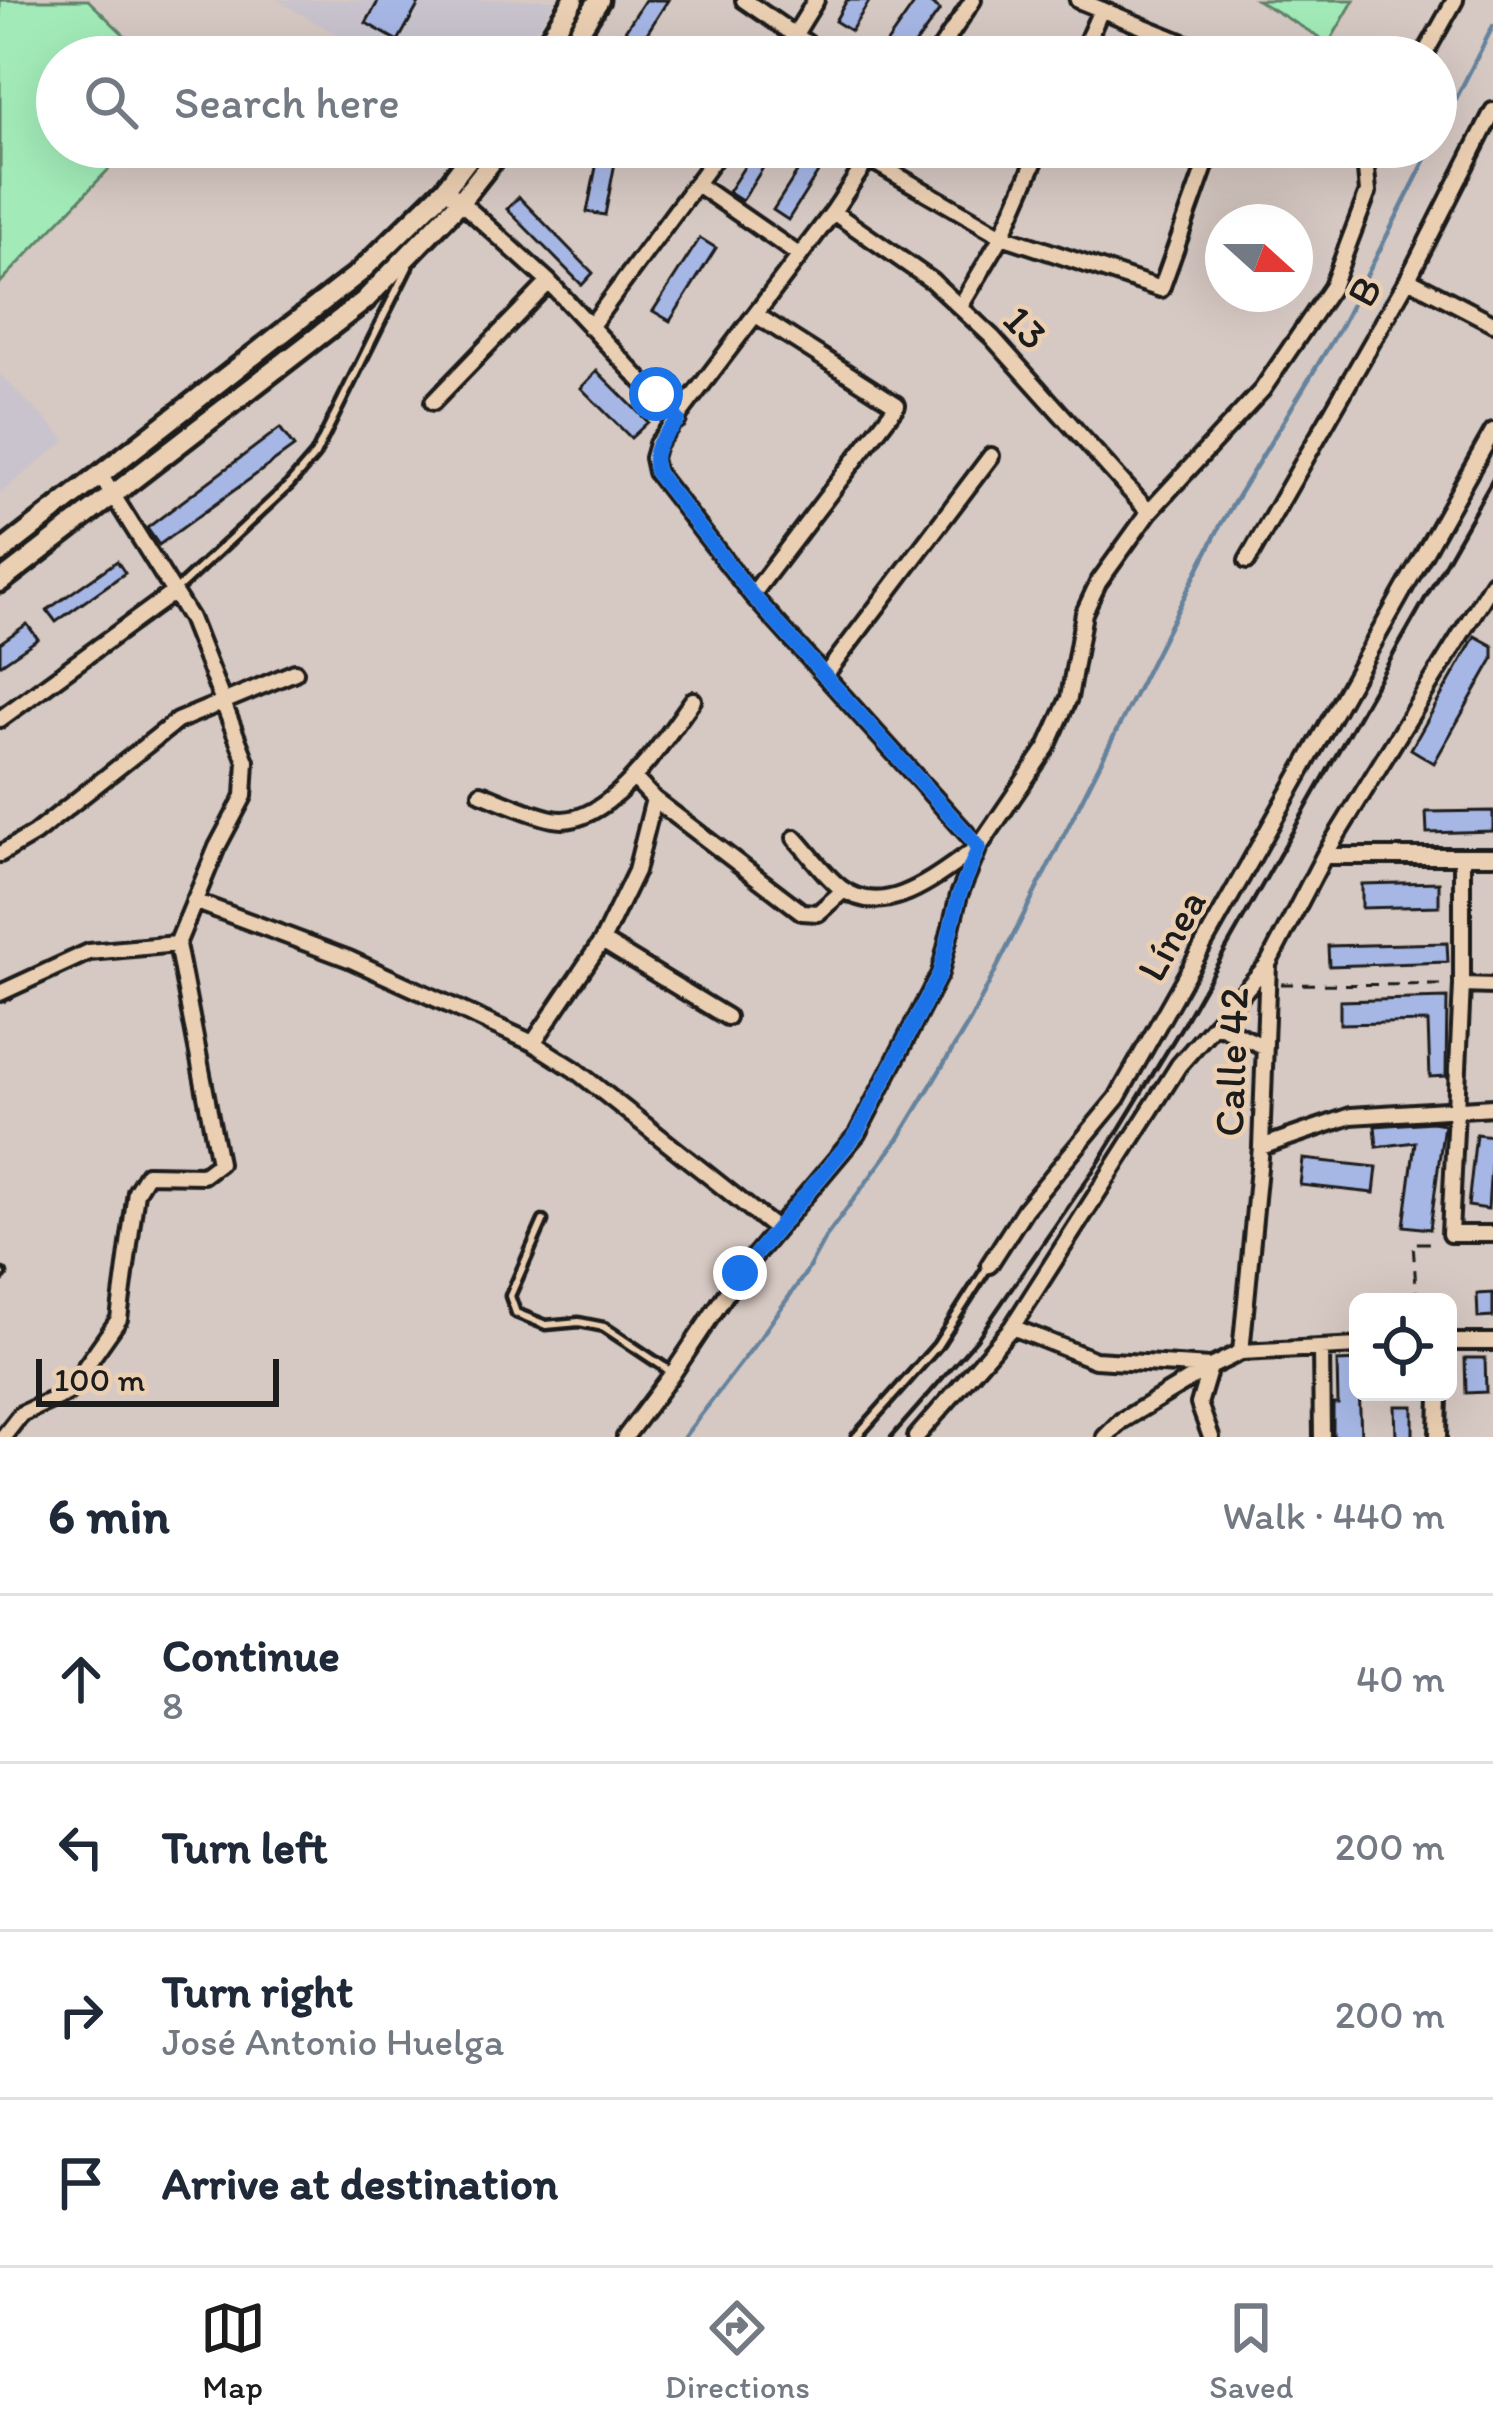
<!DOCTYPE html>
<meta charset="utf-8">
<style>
:root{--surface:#fff;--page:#f2f2f3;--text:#1f2937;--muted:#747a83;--line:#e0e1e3;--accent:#1c1c1c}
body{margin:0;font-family:Itim,sans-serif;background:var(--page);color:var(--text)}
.controls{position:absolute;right:36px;bottom:36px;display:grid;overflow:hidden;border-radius:18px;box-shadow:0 12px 48px #0002}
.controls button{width:108px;height:108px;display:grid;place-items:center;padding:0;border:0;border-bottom:3px solid var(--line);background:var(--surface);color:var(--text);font:60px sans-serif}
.compass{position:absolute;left:1205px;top:204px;width:108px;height:108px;border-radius:50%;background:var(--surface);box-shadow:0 12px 48px #0002;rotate:111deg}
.scale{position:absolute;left:36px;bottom:30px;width:243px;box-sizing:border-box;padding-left:12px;border:6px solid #1c1c1c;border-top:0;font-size:33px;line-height:42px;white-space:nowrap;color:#1c1c1c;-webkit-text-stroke:9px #ebcfb2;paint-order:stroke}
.stop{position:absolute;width:36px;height:36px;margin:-27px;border:9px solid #1a73e8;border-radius:50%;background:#fff}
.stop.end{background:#1a73e8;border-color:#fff;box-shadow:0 3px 12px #0008}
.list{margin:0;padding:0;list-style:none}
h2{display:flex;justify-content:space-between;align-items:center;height:156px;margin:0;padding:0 48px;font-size:51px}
h2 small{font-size:39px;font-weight:400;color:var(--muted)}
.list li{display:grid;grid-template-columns:78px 1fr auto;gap:36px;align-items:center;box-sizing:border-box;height:168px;padding:0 48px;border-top:3px solid var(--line)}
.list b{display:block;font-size:45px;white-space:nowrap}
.list p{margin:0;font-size:39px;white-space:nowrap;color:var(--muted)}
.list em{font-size:39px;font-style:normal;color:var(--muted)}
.icon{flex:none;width:66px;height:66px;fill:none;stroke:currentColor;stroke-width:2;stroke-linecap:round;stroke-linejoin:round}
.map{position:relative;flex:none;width:1493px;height:1437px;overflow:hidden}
.search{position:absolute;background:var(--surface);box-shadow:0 12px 48px #0002;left:36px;right:36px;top:36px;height:132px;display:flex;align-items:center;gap:30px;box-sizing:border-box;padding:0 42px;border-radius:66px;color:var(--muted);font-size:45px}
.sheet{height:828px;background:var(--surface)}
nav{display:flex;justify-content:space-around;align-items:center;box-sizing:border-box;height:168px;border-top:3px solid var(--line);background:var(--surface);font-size:33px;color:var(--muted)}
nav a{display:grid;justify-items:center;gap:6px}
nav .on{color:var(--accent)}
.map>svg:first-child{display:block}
.built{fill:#c8c3cd}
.green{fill:#a2ebb8;stroke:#5f846a;stroke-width:3}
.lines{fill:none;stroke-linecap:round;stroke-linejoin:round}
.stream{stroke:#66839d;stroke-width:4.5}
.building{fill:#a6b7e6;stroke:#1c1c1c;stroke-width:3}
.lane-casing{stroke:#1c1c1c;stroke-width:15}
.street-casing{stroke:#1c1c1c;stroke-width:22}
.secondary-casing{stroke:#1c1c1c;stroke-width:27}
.path{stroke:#1c1c1c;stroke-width:3;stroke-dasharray:12 9;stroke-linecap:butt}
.lane{stroke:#ebcfb2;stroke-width:6}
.street{stroke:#ebcfb2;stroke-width:14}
.secondary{stroke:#ebcfb2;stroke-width:18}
.rail{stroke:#1c1c1c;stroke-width:4.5}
.route{stroke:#1a73e8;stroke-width:15}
.labels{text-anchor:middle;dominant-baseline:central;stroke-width:9;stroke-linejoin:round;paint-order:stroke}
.street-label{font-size:42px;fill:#1c1c1c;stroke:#ebcfb2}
</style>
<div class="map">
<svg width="1493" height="1437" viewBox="0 0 1493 1437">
<rect width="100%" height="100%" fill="#d6c8c2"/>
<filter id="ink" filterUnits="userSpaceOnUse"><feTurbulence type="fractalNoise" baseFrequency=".00833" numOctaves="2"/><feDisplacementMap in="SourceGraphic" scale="24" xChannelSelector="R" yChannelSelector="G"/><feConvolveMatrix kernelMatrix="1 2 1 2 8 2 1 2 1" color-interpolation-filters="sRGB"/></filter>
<g filter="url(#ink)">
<path class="built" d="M277,0H555L520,57H376Z
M0,375L66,440L0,493Z"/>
<path class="green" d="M0,0H88L147,57H57V147H130L0,283Z
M1257,0H1354L1329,43Z"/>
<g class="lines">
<path class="stream" d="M1436,138L1493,26
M684,1437L760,1338L807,1271L825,1238L899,1138L971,1019L1221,524L1340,328L1432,147"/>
</g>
<path class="building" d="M379,0H421L398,41L366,23Z
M645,0H668L632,57H608Z
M847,0H870L851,31L835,21Z
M917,0H926L940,10L906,57H877Z
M600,147H618L605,215L587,212Z
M757,147H776L742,201L728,192Z
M813,147H834L788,220L773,210Z
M519,197L593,273L582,285L507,209Z
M700,238L716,248L670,321L653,311Z
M597,371L648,422L631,438L581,388Z
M280,428L294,447L159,545L147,528Z
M117,561L125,573L56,622L47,610Z
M27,624L38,639L0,665V643Z
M1475,636L1493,646V659L1434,763L1411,749Z
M1493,811V831L1427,833L1426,812Z
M1439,882V906L1362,908V884Z
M1447,943L1448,962L1329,966L1328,946Z
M1447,998L1446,1076L1430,1077L1428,1022L1340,1024V1001Z
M1432,1122L1444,1124L1430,1229L1404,1226L1415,1142L1377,1147L1375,1126Z
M1476,1134L1493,1136L1488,1209L1468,1206Z
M1303,1159L1377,1167L1374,1193L1300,1185Z
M1493,1293V1317L1478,1318L1477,1294Z
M1465,1358H1485L1486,1392L1466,1393Z
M1358,1361L1361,1437H1333V1404H1338L1337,1362Z
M1395,1406H1413V1437H1396Z"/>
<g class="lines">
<defs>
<path id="lane" d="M174,592L289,485L315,455L408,267
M543,1221L510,1296L516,1313L546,1325L579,1322L604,1327L670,1371
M0,1276L2,1274
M856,1437L937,1346L987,1268"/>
<path id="street" d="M744,0L827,57
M1078,0L1218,57
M781,57L816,0
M935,57L973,0
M1080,57L1101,10
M1423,57L1455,0
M869,159L1002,236L1161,289L1212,147
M698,185L800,256
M453,195L549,282L678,420
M833,212L932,281L992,337L1149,512
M1408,279L1493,323
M960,307L1002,236L1041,147
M590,327L723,147
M433,402L549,282
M1247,561L1408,279L1493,111
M752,595L897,405L756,315
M826,674L991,456
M0,719L174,592
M635,779L654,799L802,912L818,913L844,890
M481,793C504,802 529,814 553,819C608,830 666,737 693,700
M795,838C810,854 824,875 841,888C887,923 942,871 979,847L752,595L656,472L653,458L657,444L833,212L876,147
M0,854L34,834L177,721L295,672
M1324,856H1493
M1462,856V985L1450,1234H1493
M194,901L349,959L533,1043L574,1069L776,1229
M602,941L727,1017
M1462,985L1493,986
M0,993L89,952L177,944
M1215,1024L1265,1047
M533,1043L602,941L636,871L654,799
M1261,1147L1351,1116L1493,1107
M989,1265L1025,1209L1117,1098L1493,431
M1012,1327L1095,1360L1210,1367
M1448,1342H1493
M1321,1348L1322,1437
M1241,1352L1358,1346
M3,1437L21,1414L67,1393L119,1319L136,1192L147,1174L203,1175L219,1163L177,944L217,847L244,796L246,761L190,618L101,476
M625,1437L673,1373L740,1273L857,1134L940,973L959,895L979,847L1047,747L1069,698L1084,613L1098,583L1149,512L1262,390L1332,287L1368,192L1364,147
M916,1437L1012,1327L1179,1065L1268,964
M1105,1437L1121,1421L1210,1367
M1211,1437L1199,1404L1210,1367L1241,1352L1261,1147L1268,964L1324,856L1493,582
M1438,1437L1439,1392"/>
<path id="secondary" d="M538,57L573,0
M563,57L599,0
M0,553L359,273L445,189L477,147
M0,582L364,301L460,202L503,147"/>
</defs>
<use href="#lane" class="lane-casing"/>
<use href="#street" class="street-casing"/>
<use href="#secondary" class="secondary-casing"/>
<path class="path" d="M1281,984L1445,985
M1417,1302L1413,1243H1435"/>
<use href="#lane" class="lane"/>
<use href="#street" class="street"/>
<use href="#secondary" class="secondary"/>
<path class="rail" d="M891,1437L977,1339L1099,1162L1181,1028L1493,479"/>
</g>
</g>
<g class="lines" filter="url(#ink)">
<path class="route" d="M656,394L678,420C663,437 650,448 656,472L752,595L979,847L959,895L940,973L857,1133L740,1273"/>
</g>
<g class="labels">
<g class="street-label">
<text transform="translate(1364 291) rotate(-60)">B</text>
<text transform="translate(1026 327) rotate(46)">13</text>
<text transform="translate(1171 935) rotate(-61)">Línea</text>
<text transform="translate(1231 1062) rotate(-88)">Calle 42</text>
</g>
</g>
</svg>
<div class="controls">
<button><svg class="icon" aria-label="locate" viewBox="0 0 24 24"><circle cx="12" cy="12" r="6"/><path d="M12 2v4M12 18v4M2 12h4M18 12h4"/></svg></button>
</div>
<svg class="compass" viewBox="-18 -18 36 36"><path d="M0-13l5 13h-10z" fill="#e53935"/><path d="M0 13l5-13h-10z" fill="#747a83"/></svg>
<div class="scale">100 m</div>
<div class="stop" style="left:656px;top:394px"></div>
<div class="stop end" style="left:740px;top:1273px"></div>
<div class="search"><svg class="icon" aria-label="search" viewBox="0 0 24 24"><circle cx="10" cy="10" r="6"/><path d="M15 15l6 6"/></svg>Search here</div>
</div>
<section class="sheet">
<h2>6 min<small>Walk · 440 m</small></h2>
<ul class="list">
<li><svg class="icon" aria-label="ahead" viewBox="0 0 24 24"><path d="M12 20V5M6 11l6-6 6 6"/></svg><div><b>Continue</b><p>8</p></div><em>40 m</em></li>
<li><svg class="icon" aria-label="left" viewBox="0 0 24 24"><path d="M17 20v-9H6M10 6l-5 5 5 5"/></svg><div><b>Turn left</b></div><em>200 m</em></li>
<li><svg class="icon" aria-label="right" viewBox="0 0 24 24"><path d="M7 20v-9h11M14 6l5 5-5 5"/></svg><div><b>Turn right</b><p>José Antonio Huelga</p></div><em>200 m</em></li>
<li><svg class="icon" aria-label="arrive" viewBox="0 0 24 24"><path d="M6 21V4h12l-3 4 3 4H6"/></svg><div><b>Arrive at destination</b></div></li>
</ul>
</section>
<nav>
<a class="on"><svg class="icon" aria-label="map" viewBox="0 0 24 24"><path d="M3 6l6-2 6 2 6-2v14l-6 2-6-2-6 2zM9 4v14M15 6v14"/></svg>Map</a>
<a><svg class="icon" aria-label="directions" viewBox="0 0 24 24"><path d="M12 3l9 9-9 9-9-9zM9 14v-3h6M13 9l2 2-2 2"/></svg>Directions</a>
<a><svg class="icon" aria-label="saved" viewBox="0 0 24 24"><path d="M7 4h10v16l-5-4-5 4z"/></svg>Saved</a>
</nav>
